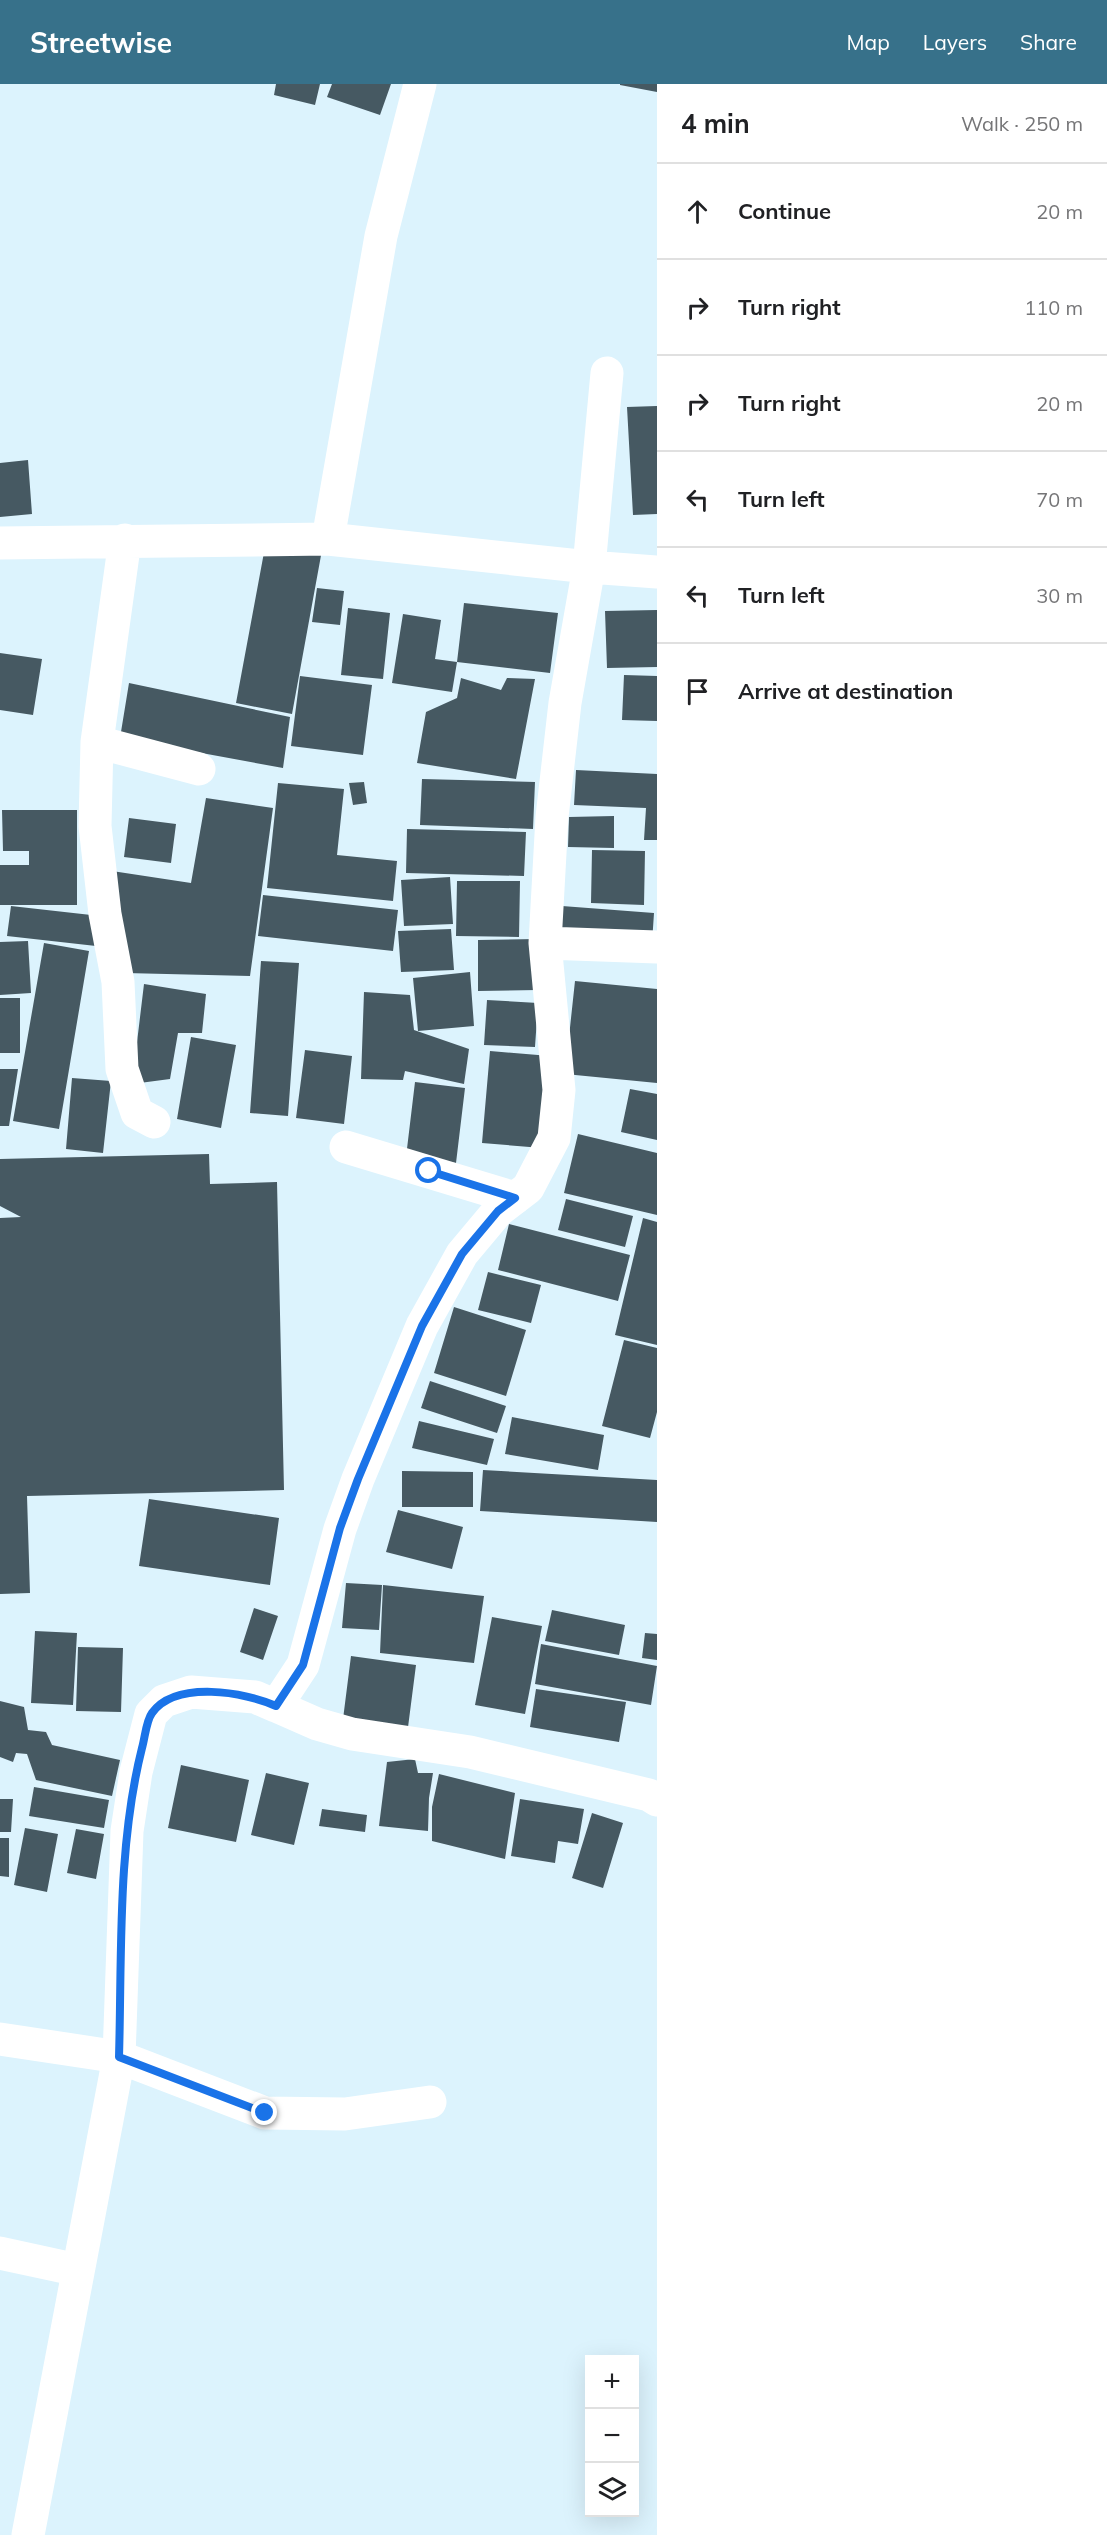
<!DOCTYPE html>
<meta charset="utf-8">
<style>
:root{--surface:#fff;--page:#f2f2f2;--text:#202124;--muted:#757577;--line:#e0e0e0;--accent:#37718a}
body{margin:0;font-family:Mulish,sans-serif;background:var(--page);color:var(--text)}
.controls{position:absolute;right:18px;bottom:18px;display:grid;overflow:hidden;border-radius:0px;box-shadow:0 6px 24px #0002}
.controls button{width:54px;height:54px;display:grid;place-items:center;padding:0;border:0;border-bottom:2px solid var(--line);background:var(--surface);color:var(--text);font:30px sans-serif}
.stop{position:absolute;width:18px;height:18px;margin:-14px;border:4px solid #1a73e8;border-radius:50%;background:#fff}
.stop.end{background:#1a73e8;border-color:#fff;box-shadow:0 2px 6px #0008}
.list{margin:0;padding:0;list-style:none}
h2{display:flex;justify-content:space-between;align-items:center;height:78px;margin:0;padding:0 24px;font-size:26px}
h2 small{font-size:20px;font-weight:400;color:var(--muted)}
.list li{display:grid;grid-template-columns:39px 1fr auto;gap:18px;align-items:center;box-sizing:border-box;height:96px;padding:0 24px;border-top:2px solid var(--line)}
.list b{display:block;font-size:22px;white-space:nowrap}
.list em{font-size:20px;font-style:normal;color:var(--muted)}
.icon{flex:none;width:33px;height:33px;fill:none;stroke:currentColor;stroke-width:2;stroke-linecap:round;stroke-linejoin:round}
.map{position:relative;flex:none;width:657px;height:2451px;overflow:hidden}
header{display:flex;align-items:center;gap:36px;box-sizing:border-box;height:84px;padding:0 30px;background:var(--accent);color:#fff}
header strong{font-size:28px}
nav{display:flex;gap:33px;margin-inline-start:auto;font-size:21px}
main{display:flex}
aside{flex:1;background:var(--surface)}
.map>svg:first-child{display:block}
.building{fill:#465962}
.lines{fill:none;stroke-linecap:round;stroke-linejoin:round}
.minor{stroke:#fff;stroke-width:33}
.route{stroke:#1a73e8;stroke-width:8}
</style>
<header>
<strong>Streetwise</strong>
<nav><a>Map</a><a>Layers</a><a>Share</a></nav>
</header>
<main>
<div class="map">
<svg width="657" height="2451" viewBox="0 0 657 2451">
<rect width="100%" height="100%" fill="#dcf3fd"/>
<path class="building" d="M276,0H320L315,21L274,11Z
M332,0H391L380,31L327,13Z
M620,0H657V8L620,1Z
M657,322V430L633,431L627,323Z
M28,376L32,430L0,433V379Z
M265,463L322,466L292,630L236,619Z
M317,504L344,507L340,541L312,538Z
M464,519L558,529L550,589L457,578Z
M348,524L390,529L383,595L341,591Z
M657,526V583L607,584L605,527Z
M403,530L441,536L435,575L457,578L452,608L392,599Z
M0,569L42,575L33,631L0,626Z
M624,591L657,592V637L622,636Z
M300,592L372,601L363,671L291,662Z
M461,594L501,606L507,594L535,595L516,695L417,679L426,628L457,614Z
M129,599L290,633L283,684L120,654Z
M576,686L657,690V756H644L646,724L574,721Z
M422,695L535,698L533,745L420,741Z
M364,698L367,719L353,721L349,699Z
M278,699L344,705L337,771L397,777L393,817L267,804Z
M206,714L273,724L250,892L125,889L112,787L191,799Z
M2,726H77V821H0V781H29V767H3Z
M614,732V764L568,763L569,733Z
M129,734L176,740L171,779L124,773Z
M407,745L526,748L524,792L406,789Z
M592,766L645,767L644,821L591,819Z
M450,793L453,840L404,842L401,796Z
M457,797H520L519,853L456,852Z
M263,811L398,826L393,867L258,852Z
M11,822L100,832L96,862L7,852Z
M562,822L654,829L652,859L560,853Z
M451,845L454,886L401,888L398,847Z
M536,855L537,906L478,907V856Z
M28,857L31,909L0,911V858Z
M44,859L89,867L59,1045L13,1037Z
M261,877L299,879L288,1032L250,1029Z
M470,888L474,942L418,947L413,894Z
M575,897L657,905V999L565,990Z
M144,900L206,910L202,949H178L170,995L132,1000Z
M364,908L410,911L414,946L469,965L464,1000L405,987L403,996L361,995Z
M0,914H20V969H0Z
M487,916L538,919L535,963L484,961Z
M191,953L236,961L221,1044L177,1035Z
M305,966L352,972L344,1040L296,1034Z
M490,967L550,972L542,1064L482,1059Z
M0,985H18L9,1042H0Z
M72,994L111,997L103,1069L66,1065Z
M415,998L465,1004L456,1079L406,1073Z
M630,1005L657,1010V1056L621,1048Z
M578,1050L657,1069V1131L564,1109Z
M209,1070L210,1100L277,1098L284,1406L27,1412L30,1509L0,1510V1134L21,1133L0,1122V1075Z
M566,1115L633,1132L625,1163L558,1146Z
M643,1134L657,1138V1261L615,1251Z
M509,1140L630,1171L618,1217L498,1186Z
M488,1188L541,1201L531,1239L478,1226Z
M454,1223L526,1246L506,1312L434,1289Z
M624,1256L657,1264V1328L650,1354L602,1342Z
M430,1297L506,1322L497,1349L421,1324Z
M512,1333L604,1351L598,1386L505,1370Z
M419,1337L494,1355L487,1381L412,1364Z
M483,1386L657,1396V1438L480,1427Z
M402,1387L473,1388V1423H402Z
M149,1415L279,1434L270,1501L139,1482Z
M398,1426L463,1443L452,1485L386,1468Z
M346,1499L382,1501L379,1546L342,1544Z
M383,1501L484,1512L474,1579L380,1569Z
M254,1524L278,1532L263,1576L240,1568Z
M552,1526L625,1541L619,1571L545,1557Z
M492,1533L542,1542L525,1630L475,1621Z
M35,1547L77,1549L73,1621L31,1619Z
M645,1549L657,1550V1576L642,1574Z
M541,1560L657,1582L651,1621L535,1600Z
M78,1563L123,1564L121,1628L76,1627Z
M351,1572L416,1581L407,1651L342,1643Z
M536,1605L626,1618L619,1658L530,1643Z
M0,1617L24,1623L28,1646L46,1648L52,1661L120,1676L112,1712L36,1696L27,1670L16,1669L13,1678L0,1673Z
M415,1675L418,1689H433L429,1714L428,1747L379,1742L387,1678Z
M181,1681L249,1696L236,1758L168,1744Z
M266,1689L309,1699L294,1761L251,1751Z
M439,1690L515,1709L505,1775L432,1757V1723Z
M34,1703L109,1716L104,1744L29,1732Z
M0,1715H13L11,1748H0Z
M520,1715L584,1725L578,1760L558,1757L555,1779L511,1772Z
M322,1725L367,1731L365,1748L319,1742Z
M592,1729L623,1739L603,1804L572,1794Z
M25,1744L58,1750L47,1808L14,1801Z
M76,1745L104,1750L96,1795L67,1789Z
M0,1754H9V1793L0,1792Z"/>
<g class="lines">
<path class="minor" d="M328,455L381,152L420,0
M125,456L97,658L95,742L105,830L118,898L122,985L137,1029L154,1038
M0,459L328,455L589,483L657,488
M97,658L199,685
M545,859L657,863
M346,1063L515,1114
M276,1622L317,1640L352,1650L470,1668L649,1711L657,1716
M0,1955L119,1973L265,2029L345,2030L430,2018
M0,2169L78,2186
M28,2451L119,1973L127,1747L136,1688L151,1630L164,1617L191,1608L255,1613L276,1622L303,1581L340,1445L358,1395L422,1242L462,1170L498,1127L528,1104L554,1054L559,1006L545,859L552,733L565,619L589,483L607,289"/>
</g>
<g class="lines">
<path class="route" d="M265,2029L119,1973C122,1871 117,1763 142,1664C145,1654 146,1637 152,1629C176,1596 245,1608 276,1622L303,1581L340,1444L358,1395L422,1242L462,1170L498,1127L515,1114L429,1087"/>
</g>
</svg>
<div class="controls">
<button>+</button>
<button>−</button>
<button><svg class="icon" aria-label="layers" viewBox="0 0 24 24"><path d="M12 4l9 5-9 5-9-5zM3 14l9 5 9-5"/></svg></button>
</div>
<div class="stop" style="left:429px;top:1087px"></div>
<div class="stop end" style="left:265px;top:2029px"></div>
</div>
<aside>
<h2>4 min<small>Walk · 250 m</small></h2>
<ul class="list">
<li><svg class="icon" aria-label="ahead" viewBox="0 0 24 24"><path d="M12 20V5M6 11l6-6 6 6"/></svg><div><b>Continue</b></div><em>20 m</em></li>
<li><svg class="icon" aria-label="right" viewBox="0 0 24 24"><path d="M7 20v-9h11M14 6l5 5-5 5"/></svg><div><b>Turn right</b></div><em>110 m</em></li>
<li><svg class="icon" aria-label="right" viewBox="0 0 24 24"><path d="M7 20v-9h11M14 6l5 5-5 5"/></svg><div><b>Turn right</b></div><em>20 m</em></li>
<li><svg class="icon" aria-label="left" viewBox="0 0 24 24"><path d="M17 20v-9H6M10 6l-5 5 5 5"/></svg><div><b>Turn left</b></div><em>70 m</em></li>
<li><svg class="icon" aria-label="left" viewBox="0 0 24 24"><path d="M17 20v-9H6M10 6l-5 5 5 5"/></svg><div><b>Turn left</b></div><em>30 m</em></li>
<li><svg class="icon" aria-label="arrive" viewBox="0 0 24 24"><path d="M6 21V4h12l-3 4 3 4H6"/></svg><div><b>Arrive at destination</b></div></li>
</ul>
</aside>
</main>
